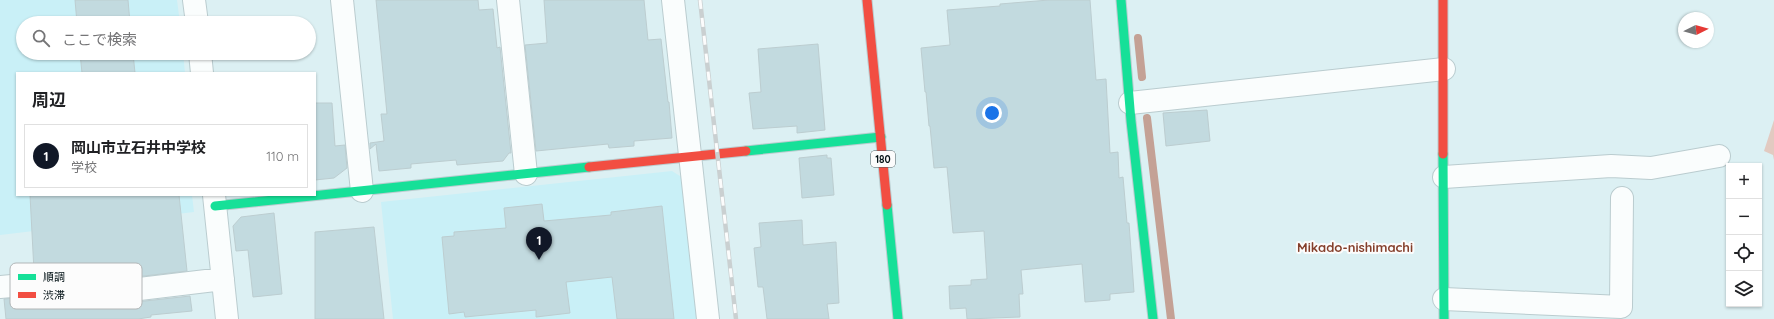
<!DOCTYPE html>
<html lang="ja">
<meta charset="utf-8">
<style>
:root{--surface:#fff;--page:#f6f6f6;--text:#202124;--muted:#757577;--line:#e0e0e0;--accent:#111827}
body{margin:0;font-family:Quicksand,"Noto Sans JP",sans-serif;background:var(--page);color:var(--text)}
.controls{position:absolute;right:12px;bottom:12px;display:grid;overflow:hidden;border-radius:0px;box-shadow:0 1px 3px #0004}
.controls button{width:36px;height:36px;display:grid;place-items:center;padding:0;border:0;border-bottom:1px solid var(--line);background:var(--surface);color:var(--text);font:20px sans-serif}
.compass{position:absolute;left:1678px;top:12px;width:36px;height:36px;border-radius:50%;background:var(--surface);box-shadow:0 1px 3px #0004;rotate:85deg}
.you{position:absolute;left:992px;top:113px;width:14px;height:14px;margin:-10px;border:3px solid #fff;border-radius:50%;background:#1a73e8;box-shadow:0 0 0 6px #1a73e833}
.badge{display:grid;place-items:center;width:26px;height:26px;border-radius:50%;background:var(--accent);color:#fff;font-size:13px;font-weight:700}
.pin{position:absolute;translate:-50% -33px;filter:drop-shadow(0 1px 2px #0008)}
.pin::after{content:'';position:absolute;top:21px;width:14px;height:12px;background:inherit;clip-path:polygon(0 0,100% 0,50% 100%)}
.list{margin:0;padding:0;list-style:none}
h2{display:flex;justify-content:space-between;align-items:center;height:52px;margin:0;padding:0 16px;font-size:17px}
h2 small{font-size:13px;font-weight:400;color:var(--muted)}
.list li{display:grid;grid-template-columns:26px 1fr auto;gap:12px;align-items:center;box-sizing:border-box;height:64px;margin:0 8px 8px;padding:0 8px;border:1px solid var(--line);border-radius:0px}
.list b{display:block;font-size:15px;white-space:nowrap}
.list p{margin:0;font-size:13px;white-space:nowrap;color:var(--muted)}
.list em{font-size:13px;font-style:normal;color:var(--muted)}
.icon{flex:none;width:22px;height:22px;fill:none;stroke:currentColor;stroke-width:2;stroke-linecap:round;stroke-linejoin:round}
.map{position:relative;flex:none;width:1774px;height:319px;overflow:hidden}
.search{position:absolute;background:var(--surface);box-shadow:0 1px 3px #0004;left:16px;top:16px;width:300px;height:44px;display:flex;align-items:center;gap:10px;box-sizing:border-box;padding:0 14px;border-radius:22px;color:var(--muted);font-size:15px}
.panel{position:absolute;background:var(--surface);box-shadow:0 1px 3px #0004;left:16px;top:72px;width:300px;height:124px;border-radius:0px}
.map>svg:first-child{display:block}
.built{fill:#c9f0f7}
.green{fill:#e2cac1}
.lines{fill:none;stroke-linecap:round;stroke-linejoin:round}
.stream{stroke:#c4a195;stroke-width:8}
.building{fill:#c2dadf;stroke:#bccdd0}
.street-casing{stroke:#bacccf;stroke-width:24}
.fast-casing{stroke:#bacccf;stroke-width:11}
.jam-casing{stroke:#bacccf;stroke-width:11}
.street{stroke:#fafdfd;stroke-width:22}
.fast{stroke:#16e098;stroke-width:9}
.jam{stroke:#f24e42;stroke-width:9}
.rail-casing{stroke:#cad0d1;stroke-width:4.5}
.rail{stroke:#fcfcfc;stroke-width:3;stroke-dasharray:9;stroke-linecap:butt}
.labels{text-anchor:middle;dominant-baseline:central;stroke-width:4;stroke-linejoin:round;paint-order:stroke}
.shield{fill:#fcfcfc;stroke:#4e595c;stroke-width:1}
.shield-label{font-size:10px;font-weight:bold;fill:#041317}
.quarter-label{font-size:13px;font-weight:bold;fill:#843f2b;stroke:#fcfcfc}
.key{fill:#fcfcfc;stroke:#b2b6b7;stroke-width:1}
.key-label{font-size:11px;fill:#041317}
</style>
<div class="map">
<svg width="1774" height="319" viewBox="0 0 1774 319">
<rect width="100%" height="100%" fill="#dcf0f3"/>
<path class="built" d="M0,0H177L180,23H23V53H183L185,73H17V195H192L194,212L0,235Z
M672,171L683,178L698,319H393L381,202Z"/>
<path class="green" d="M1774,120V160L1773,155L1764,151Z"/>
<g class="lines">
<path class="stream" d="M1138,38L1142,77
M1147,118L1171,319"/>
</g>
<path class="building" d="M75,0H128L130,23H77Z
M376,0H478L479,10L493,9L497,48L500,47L511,153H509L503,161L457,165L456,160L411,164V168L379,171L376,144L370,149V143L384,141L381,114H387Z
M544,0H644L648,40L661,39L668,102H669L672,138L634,141V146L609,148L608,144L536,151L525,45L547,43Z
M1049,0H1090L1096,80L1106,79L1110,153L1118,152L1119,178L1123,177L1127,223H1129L1134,292L1110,294V300L1085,302L1082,264L1021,270L1023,294H1019L1020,317L967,319L966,308L950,309L949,286L971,285V280L987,279L984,231L953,233L947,167L934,168L930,126H929L926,92H925L921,48L950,45L947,10L1000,6V4Z
M818,44L825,130L797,133V126L753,129L749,93L761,92L758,49Z
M80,53H133L135,73H82Z
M315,103H332L335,146L345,145L347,168L334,178L315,180Z
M1207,110L1210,141L1166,146L1163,113Z
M827,155V158H831L834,195L802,198L799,158Z
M30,195H179L187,271L84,283L62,271L55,270L34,271Z
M542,204L544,221L611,215V212L662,206L674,319H617L612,277L566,282L570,313L536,317V310L465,317L464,312L449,314L442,237L454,236V232L506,228L504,208Z
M274,213L282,294L253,297L248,250L236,251L233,226L241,217Z
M802,220L803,245L836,242L839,303L827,304L829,319H767L763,287H758L754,248L761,247L759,223Z
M374,227L384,319H315V232Z
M53,295L75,307L82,308L190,296L192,311L151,315V317L138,319H6L4,299Z"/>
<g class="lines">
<defs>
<path id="street" d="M194,0L197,23
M342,0L362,191
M508,0L526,174
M673,0L708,319
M200,53L202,73
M1130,103L1444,69
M1444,177L1611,166L1651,168L1719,156
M214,195L227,319
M0,287L56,282L81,296L223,279
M1444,299L1621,307L1622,198"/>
<path id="fast" d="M1121,0L1131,121L1153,319
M746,151L881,137
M1443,154L1444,319
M887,205L898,319
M215,206L589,167"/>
<path id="jam" d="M867,0L887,205
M1443,0V154
M589,167L746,151"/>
</defs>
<use href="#street" class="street-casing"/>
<use href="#fast" class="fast-casing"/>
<use href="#jam" class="jam-casing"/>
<use href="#street" class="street"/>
<use href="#fast" class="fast"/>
<use href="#jam" class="jam"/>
<defs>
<path id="rail" d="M700,0L736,319"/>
</defs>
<use href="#rail" class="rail-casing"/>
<use href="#rail" class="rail"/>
</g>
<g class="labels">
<rect class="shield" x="871" y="151" width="24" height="16" rx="3"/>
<g class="shield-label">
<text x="883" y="159">180</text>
</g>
<g class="quarter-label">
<text x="1355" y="247">Mikado-nishimachi</text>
</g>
</g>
<rect x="10" y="263" width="132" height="46" rx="6" class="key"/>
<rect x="18" y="274" width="18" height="6" fill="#16e098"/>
<rect x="18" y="292" width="18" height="6" fill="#f24e42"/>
<g class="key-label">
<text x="43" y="281">順調</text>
<text x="43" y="299">渋滞</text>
</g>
</svg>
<div class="controls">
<button>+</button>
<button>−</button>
<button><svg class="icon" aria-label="locate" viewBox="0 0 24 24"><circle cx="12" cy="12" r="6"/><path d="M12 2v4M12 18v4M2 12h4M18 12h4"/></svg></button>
<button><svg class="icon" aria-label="layers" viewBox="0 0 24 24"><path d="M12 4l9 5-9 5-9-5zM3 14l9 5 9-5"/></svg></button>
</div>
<svg class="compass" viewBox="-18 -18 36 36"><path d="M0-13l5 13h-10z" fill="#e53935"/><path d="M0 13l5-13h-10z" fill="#757577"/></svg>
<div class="you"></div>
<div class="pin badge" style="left:539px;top:260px">1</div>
<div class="search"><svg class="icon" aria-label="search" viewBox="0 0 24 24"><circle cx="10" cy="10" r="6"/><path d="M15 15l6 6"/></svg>ここで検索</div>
<section class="panel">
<h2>周辺<small></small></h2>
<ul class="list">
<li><span class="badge">1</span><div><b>岡山市立石井中学校</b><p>学校</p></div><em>110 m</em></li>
</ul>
</section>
</div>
